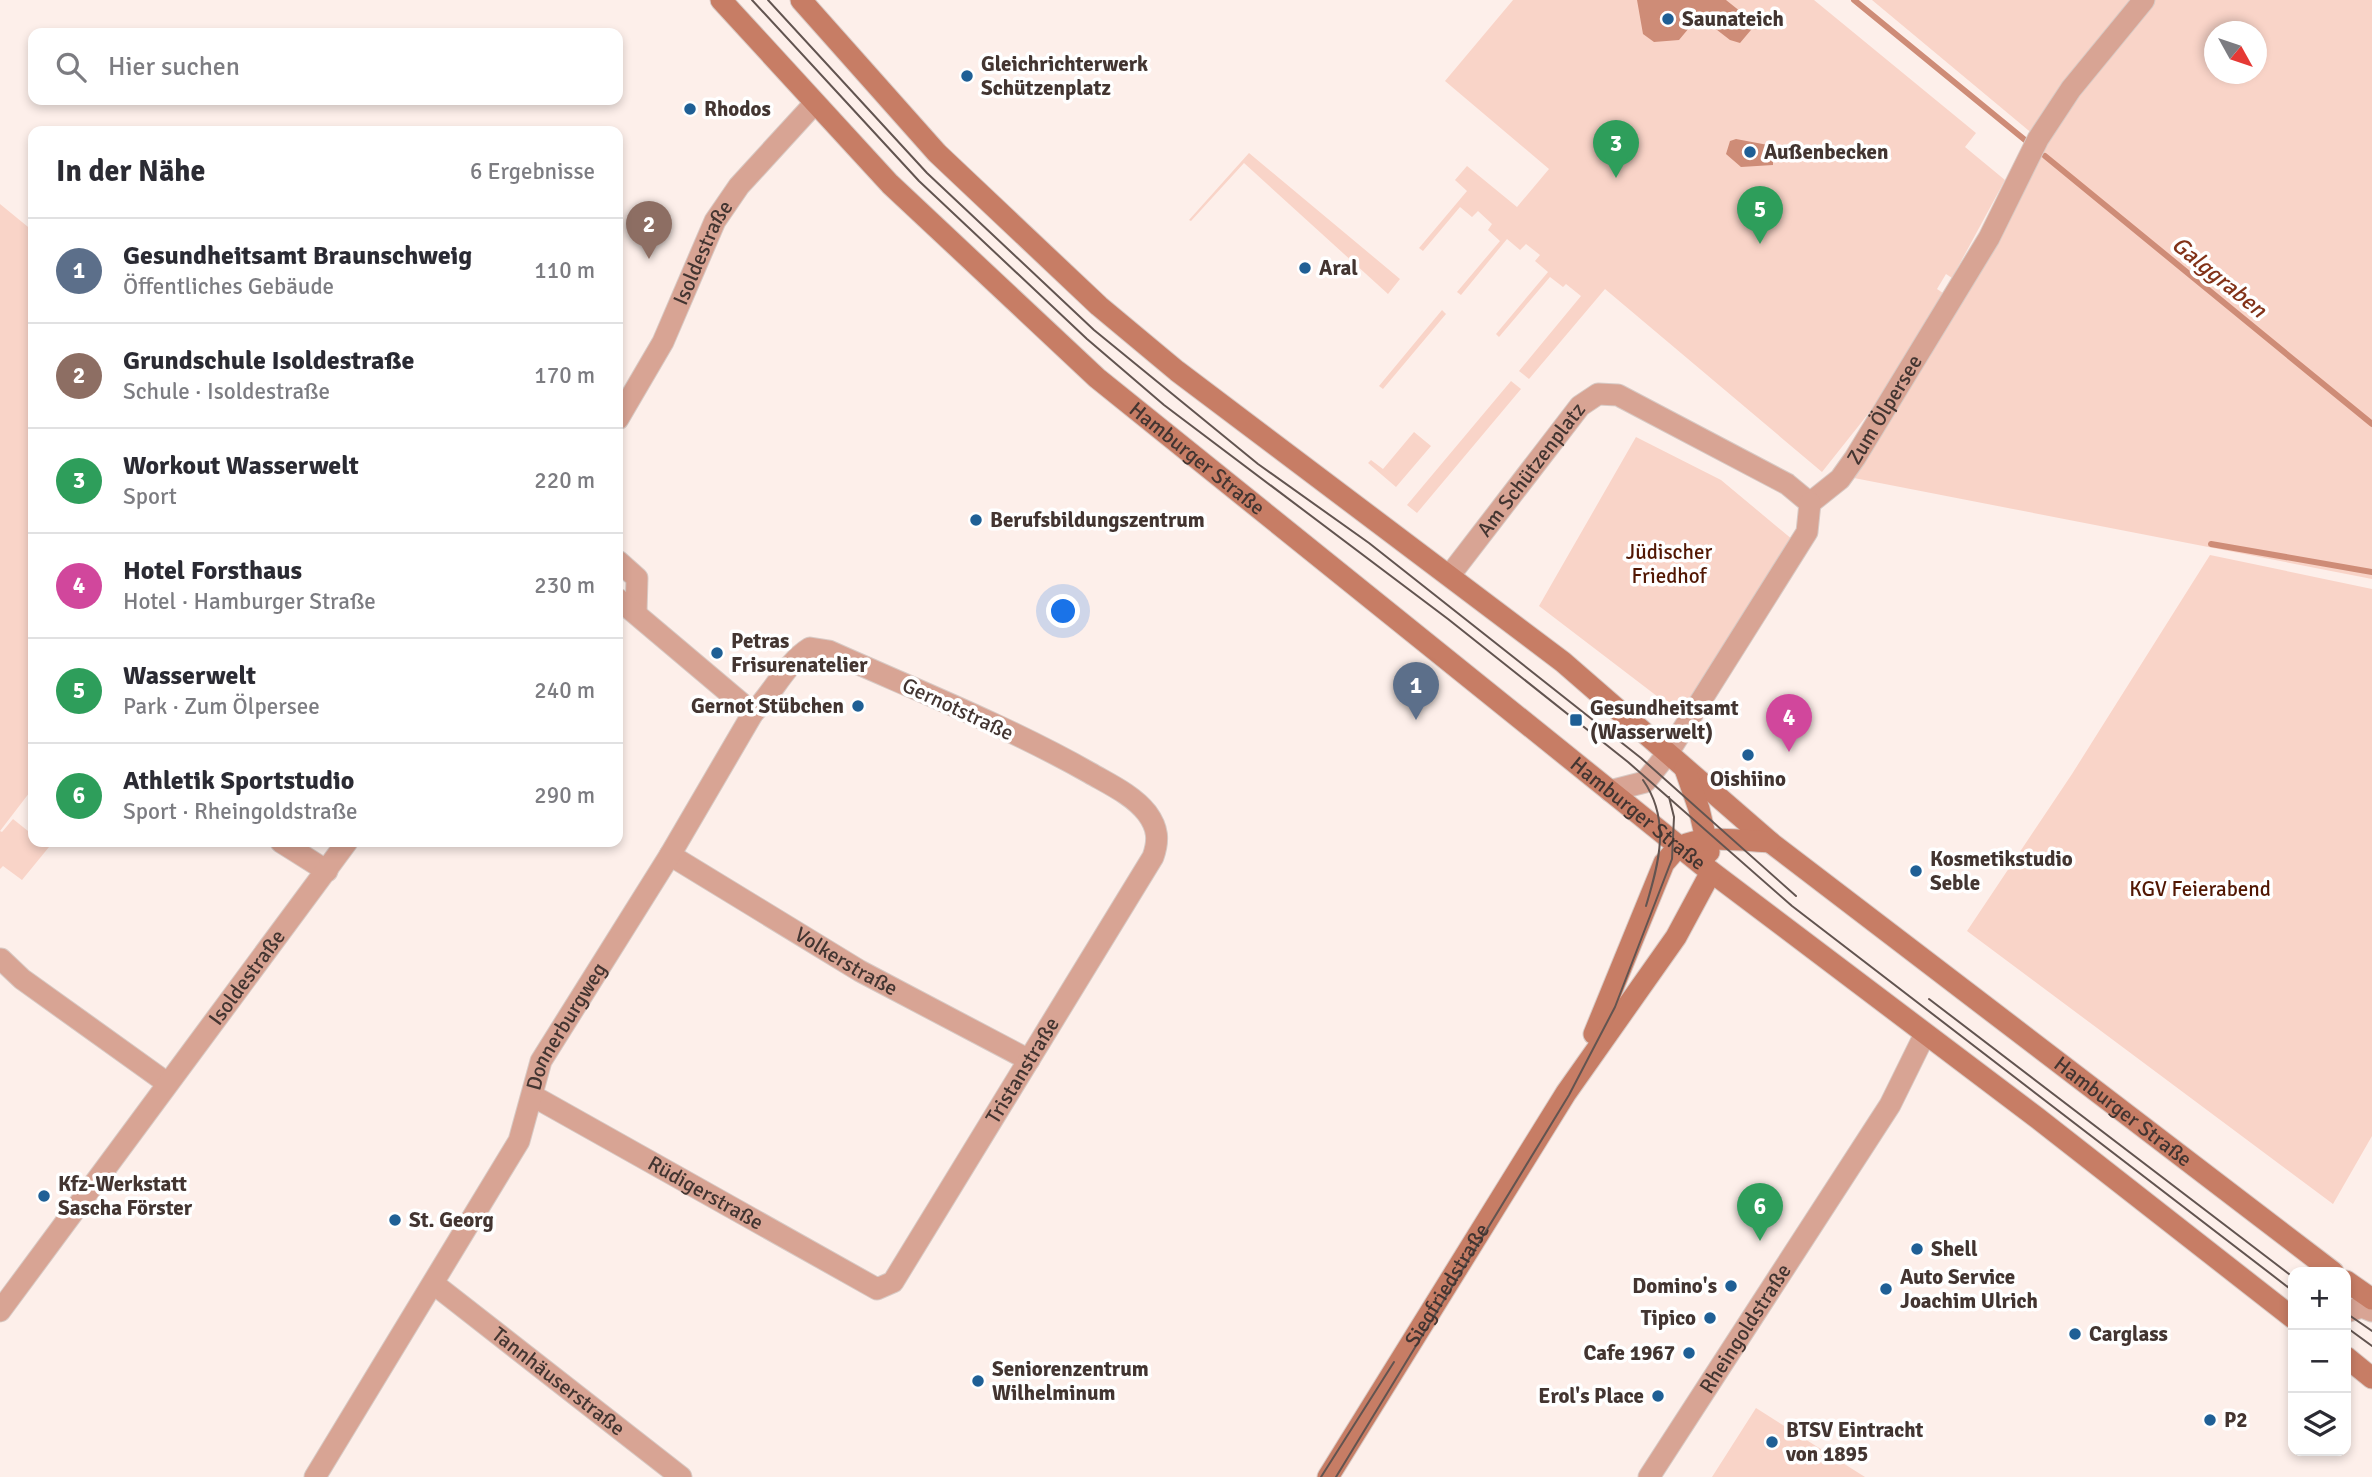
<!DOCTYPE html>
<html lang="de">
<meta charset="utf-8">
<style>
:root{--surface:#fff;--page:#f7f7f7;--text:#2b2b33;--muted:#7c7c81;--line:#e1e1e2;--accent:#b45309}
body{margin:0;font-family:Signika,sans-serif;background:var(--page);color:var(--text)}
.controls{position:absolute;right:21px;bottom:21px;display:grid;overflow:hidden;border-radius:14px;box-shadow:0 4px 10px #0003}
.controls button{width:63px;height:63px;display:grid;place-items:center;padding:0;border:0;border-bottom:2px solid var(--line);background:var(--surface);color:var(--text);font:35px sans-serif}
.compass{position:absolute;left:2204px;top:21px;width:63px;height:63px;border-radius:50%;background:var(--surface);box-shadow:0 4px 10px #0003;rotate:130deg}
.you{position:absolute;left:1064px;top:612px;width:24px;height:24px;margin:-18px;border:5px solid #fff;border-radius:50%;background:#1a73e8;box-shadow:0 0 0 10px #1a73e833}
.badge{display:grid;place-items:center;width:46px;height:46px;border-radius:50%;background:var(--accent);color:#fff;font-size:23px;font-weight:700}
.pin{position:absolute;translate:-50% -58px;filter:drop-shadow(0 2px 4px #0008)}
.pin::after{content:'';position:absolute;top:37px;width:24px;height:21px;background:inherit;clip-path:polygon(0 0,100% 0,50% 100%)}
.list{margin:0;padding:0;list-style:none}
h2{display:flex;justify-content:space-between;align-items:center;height:91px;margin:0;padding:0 28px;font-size:30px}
h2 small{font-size:23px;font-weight:400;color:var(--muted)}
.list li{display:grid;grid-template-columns:46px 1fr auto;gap:21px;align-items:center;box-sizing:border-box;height:105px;padding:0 28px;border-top:2px solid var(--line)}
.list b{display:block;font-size:26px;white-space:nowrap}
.list p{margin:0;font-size:23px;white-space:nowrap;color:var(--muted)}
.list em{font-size:23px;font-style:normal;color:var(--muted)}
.icon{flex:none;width:38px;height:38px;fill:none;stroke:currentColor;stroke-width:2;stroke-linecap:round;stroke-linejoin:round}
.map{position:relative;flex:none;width:2372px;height:1477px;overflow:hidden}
.search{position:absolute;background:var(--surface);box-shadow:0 4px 10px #0003;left:28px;top:28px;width:595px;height:77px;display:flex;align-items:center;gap:18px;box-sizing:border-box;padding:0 24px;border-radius:14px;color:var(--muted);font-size:26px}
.panel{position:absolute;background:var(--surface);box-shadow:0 4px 10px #0003;left:28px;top:126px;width:595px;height:721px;border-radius:14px}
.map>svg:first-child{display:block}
.green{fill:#f9d4c8;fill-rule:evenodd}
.water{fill:#ce8c77}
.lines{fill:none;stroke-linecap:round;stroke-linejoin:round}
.stream{stroke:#ce8c77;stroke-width:6}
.street-casing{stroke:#d8cac5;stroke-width:23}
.secondary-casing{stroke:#d8cac5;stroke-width:23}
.street{stroke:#d8a494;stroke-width:21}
.secondary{stroke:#c77d65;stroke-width:21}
.tram{stroke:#625450;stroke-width:2}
.poi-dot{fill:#1f5f95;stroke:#fff;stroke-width:2.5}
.labels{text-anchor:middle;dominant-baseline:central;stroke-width:7;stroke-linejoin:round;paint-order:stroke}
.poi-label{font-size:21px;font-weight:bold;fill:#433531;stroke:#fff;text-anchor:start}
.street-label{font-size:21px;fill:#433531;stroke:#fff}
.park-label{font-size:21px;fill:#521703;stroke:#fff}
.water-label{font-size:23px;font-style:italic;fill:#823218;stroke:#fff}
</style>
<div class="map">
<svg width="2372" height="1477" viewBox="0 0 2372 1477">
<rect width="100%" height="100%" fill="#fdefea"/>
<path class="green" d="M1513,0H1814L1976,133L1965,147L2005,180L1952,278L1946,274L1937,289L1943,293L1872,409L1822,472L1605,289L1529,379L1519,371L1581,296L1566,284L1563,287L1550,277L1499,337L1496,334L1548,272L1535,261L1540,255L1526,244L1520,250L1507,239L1461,295L1457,292L1500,241L1488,230L1492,224L1478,211L1472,217L1460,207L1423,251L1419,248L1467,191L1455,180L1467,166L1517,207L1549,169L1445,81Z
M1872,0H2372V579L1854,478L2046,145ZM2214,32H2256V74H2214Z
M1249,153L1400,279L1388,294L1244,163L1191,221L1189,220Z
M0,204L33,231V788L0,831Z
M1442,310L1446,314L1383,389L1379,386Z
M1511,381L1521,389L1417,513L1407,505Z
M1414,432L1431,446L1396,487L1368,463L1371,460L1383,469Z
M1636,437L1721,480L1793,540L1683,716L1539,606Z
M2210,555L2372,589V1136L2333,1204L1967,931L2072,774Z
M13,819L33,835V842H42L49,847L22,880L3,866L0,869V831L2,832Z
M1756,1408L1865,1477H1712Z"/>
<path class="water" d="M1637,0H1726L1756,24L1740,43L1730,40L1699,16L1679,40L1654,42L1643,34Z
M1736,139L1768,145L1773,149V165L1741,167L1726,154L1730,141Z"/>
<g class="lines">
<path class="stream" d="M1854,0L2025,140
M2045,156L2372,424
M2211,544L2372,572"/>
<defs>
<g id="street">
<path id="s1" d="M618,419L663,342L715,221L739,186L815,103"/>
<path id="s2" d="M1810,503L1840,479L1855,458L1989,238L2038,139L2071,89L2144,0"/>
<path d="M618,561L637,578L636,613"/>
<path id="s3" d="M1450,575L1580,406L1598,394L1618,395L1787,484L1810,503"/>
<path d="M1610,791L1645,782L1668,753L1807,532L1810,503"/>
<path d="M281,842L327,871"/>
<path id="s4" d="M670,855L860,971L1029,1060"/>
<path d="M1,959L22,979L167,1083"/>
<path id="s5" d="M533,1096L877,1289L893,1282L1153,857C1159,840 1158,828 1147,813C1133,795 1109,784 1090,773C1007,726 916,690 829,651L810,648C786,663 773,693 753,713"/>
<path id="s6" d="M434,1284L681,1477"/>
<path id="s7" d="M0,1311L347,842"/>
<path d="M2346,1312L2362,1307L2372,1311"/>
<path id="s8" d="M315,1477L519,1141L541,1061L670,855L753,713L618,599"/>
<path id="s9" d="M1649,1477L1890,1105L1925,1034"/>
</g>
<g id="secondary">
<path id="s10" d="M721,0L890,184L1097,378L1701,864L2036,1117L2293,1318"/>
<path id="s11" d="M801,0L937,153L1099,306L1177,371L1563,662L1770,842L2333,1272"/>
<path d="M1685,769L1699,809L1709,852"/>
<path d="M1594,1034L1664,863C1669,858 1674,850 1680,847C1704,834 1744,841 1770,842"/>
<path d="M2346,1281L2372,1299"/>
<path d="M2346,1357L2372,1378"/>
<path id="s12" d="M1328,1477L1566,1093L1676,937L1711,872"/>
</g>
</defs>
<use href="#street" class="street-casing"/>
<use href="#secondary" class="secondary-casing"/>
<use href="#street" class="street"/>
<use href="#secondary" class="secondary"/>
<path class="tram" d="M752,0L919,181L1087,339L1164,405L1448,619L1628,762L1792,906L2293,1291
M768,0L927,173L1094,330L1258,464L1369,543L1641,758L1796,896
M1643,780C1671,820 1659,863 1646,906
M1929,999L2293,1277
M2346,1313L2372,1331
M2346,1327L2372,1346
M1321,1477L1394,1362
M1336,1477L1569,1095L1615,1007L1672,859L1674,817L1669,797"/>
</g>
<g class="poi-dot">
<circle cx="1668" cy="19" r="7"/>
<circle cx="967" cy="76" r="7"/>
<circle cx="690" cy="109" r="7"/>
<circle cx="1750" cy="152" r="7"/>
<circle cx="1305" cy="268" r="7"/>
<circle cx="976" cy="520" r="7"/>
<circle cx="717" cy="653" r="7"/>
<circle cx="858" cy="706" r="7"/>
<rect x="1569" y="713" width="14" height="14" rx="3.5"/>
<circle cx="1748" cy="755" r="7"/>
<circle cx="1916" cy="871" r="7"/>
<circle cx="44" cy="1196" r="7"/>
<circle cx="395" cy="1220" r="7"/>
<circle cx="1917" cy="1249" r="7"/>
<circle cx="1731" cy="1286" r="7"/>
<circle cx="1886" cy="1289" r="7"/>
<circle cx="1710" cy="1318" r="7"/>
<circle cx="2075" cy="1334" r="7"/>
<circle cx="1689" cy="1353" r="7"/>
<circle cx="978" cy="1381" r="7"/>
<circle cx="1658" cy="1396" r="7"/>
<circle cx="2210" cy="1420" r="7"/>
<circle cx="1772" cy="1442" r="7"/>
</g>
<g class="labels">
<g class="poi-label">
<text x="1682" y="19">Saunateich</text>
<text x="981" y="64">Gleichrichterwerk<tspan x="981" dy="24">Schützenplatz</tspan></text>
<text x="704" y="109">Rhodos</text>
<text x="1764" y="152">Außenbecken</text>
<text x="1319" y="268">Aral</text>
<text x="990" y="520">Berufsbildungszentrum</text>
<text x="731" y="641">Petras<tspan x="731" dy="24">Frisurenatelier</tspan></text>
<text x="844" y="706" text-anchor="end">Gernot Stübchen</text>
<text x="1590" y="708">Gesundheitsamt<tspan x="1590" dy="24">(Wasserwelt)</tspan></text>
<text x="1748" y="779" text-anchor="middle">Oishiino</text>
<text x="1930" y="859">Kosmetikstudio<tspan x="1930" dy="24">Seble</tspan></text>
<text x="58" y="1184">Kfz-Werkstatt<tspan x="58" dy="24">Sascha Förster</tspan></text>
<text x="409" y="1220">St. Georg</text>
<text x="1931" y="1249">Shell</text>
<text x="1900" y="1277">Auto Service<tspan x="1900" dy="24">Joachim Ulrich</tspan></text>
<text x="1717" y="1286" text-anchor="end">Domino's</text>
<text x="1696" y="1318" text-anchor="end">Tipico</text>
<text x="2089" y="1334">Carglass</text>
<text x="1675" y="1353" text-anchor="end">Cafe 1967</text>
<text x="992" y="1369">Seniorenzentrum<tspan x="992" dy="24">Wilhelminum</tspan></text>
<text x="1644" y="1396" text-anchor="end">Erol's Place</text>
<text x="2224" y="1420">P2</text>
<text x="1786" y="1430">BTSV Eintracht<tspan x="1786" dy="24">von 1895</tspan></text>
</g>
<g class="street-label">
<text stroke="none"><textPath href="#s1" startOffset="187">Isoldestraße</textPath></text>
<text stroke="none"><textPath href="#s2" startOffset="121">Zum Ölpersee</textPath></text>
<text stroke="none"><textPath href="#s10" startOffset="662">Hamburger Straße</textPath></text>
<text stroke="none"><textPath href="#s3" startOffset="133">Am Schützenplatz</textPath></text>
<text transform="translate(958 709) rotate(25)">Gernotstraße</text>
<text stroke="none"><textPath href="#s10" startOffset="1228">Hamburger Straße</textPath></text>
<text stroke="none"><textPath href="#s4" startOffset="206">Volkerstraße</textPath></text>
<text stroke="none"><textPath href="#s7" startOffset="415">Isoldestraße</textPath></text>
<text stroke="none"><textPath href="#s8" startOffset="518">Donnerburgweg</textPath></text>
<text stroke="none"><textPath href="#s5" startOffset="660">Tristanstraße</textPath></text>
<text stroke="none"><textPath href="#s11" startOffset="1731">Hamburger Straße</textPath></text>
<text stroke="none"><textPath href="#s5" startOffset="198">Rüdigerstraße</textPath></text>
<text stroke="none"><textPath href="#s12" startOffset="226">Siegfriedstraße</textPath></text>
<text stroke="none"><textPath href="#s9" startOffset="177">Rheingoldstraße</textPath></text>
<text stroke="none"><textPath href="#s6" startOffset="158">Tannhäuserstraße</textPath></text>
</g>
<g class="park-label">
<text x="1669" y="552">Jüdischer<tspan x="1669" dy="24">Friedhof</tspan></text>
<text x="2200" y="889">KGV Feierabend</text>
</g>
<g class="water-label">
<text transform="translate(2219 277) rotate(39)">Galggraben</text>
</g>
</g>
</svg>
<div class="controls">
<button>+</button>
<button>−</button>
<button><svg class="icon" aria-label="layers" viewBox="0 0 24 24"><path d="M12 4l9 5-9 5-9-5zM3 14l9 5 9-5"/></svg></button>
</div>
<svg class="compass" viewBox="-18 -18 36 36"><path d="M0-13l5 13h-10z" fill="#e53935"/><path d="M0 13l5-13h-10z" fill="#7c7c81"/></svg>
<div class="you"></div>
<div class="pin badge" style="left:1416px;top:720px;background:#5c6f8a">1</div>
<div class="pin badge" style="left:649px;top:259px;background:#8d6e63">2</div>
<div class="pin badge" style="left:1616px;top:178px;background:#2e9e5b">3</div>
<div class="pin badge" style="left:1789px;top:752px;background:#d1479c">4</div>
<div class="pin badge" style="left:1760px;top:244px;background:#2e9e5b">5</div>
<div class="pin badge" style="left:1760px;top:1241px;background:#2e9e5b">6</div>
<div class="search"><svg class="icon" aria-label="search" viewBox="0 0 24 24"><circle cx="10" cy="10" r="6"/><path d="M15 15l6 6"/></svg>Hier suchen</div>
<section class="panel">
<h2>In der Nähe<small>6 Ergebnisse</small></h2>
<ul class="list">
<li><span class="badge" style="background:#5c6f8a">1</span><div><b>Gesundheitsamt Braunschweig</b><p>Öffentliches Gebäude</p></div><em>110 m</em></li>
<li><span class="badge" style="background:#8d6e63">2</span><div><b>Grundschule Isoldestraße</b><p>Schule · Isoldestraße</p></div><em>170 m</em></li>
<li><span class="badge" style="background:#2e9e5b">3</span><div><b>Workout Wasserwelt</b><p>Sport</p></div><em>220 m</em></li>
<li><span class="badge" style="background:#d1479c">4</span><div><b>Hotel Forsthaus</b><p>Hotel · Hamburger Straße</p></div><em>230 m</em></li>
<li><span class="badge" style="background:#2e9e5b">5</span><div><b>Wasserwelt</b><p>Park · Zum Ölpersee</p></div><em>240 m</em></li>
<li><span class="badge" style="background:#2e9e5b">6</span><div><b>Athletik Sportstudio</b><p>Sport · Rheingoldstraße</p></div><em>290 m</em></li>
</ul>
</section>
</div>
